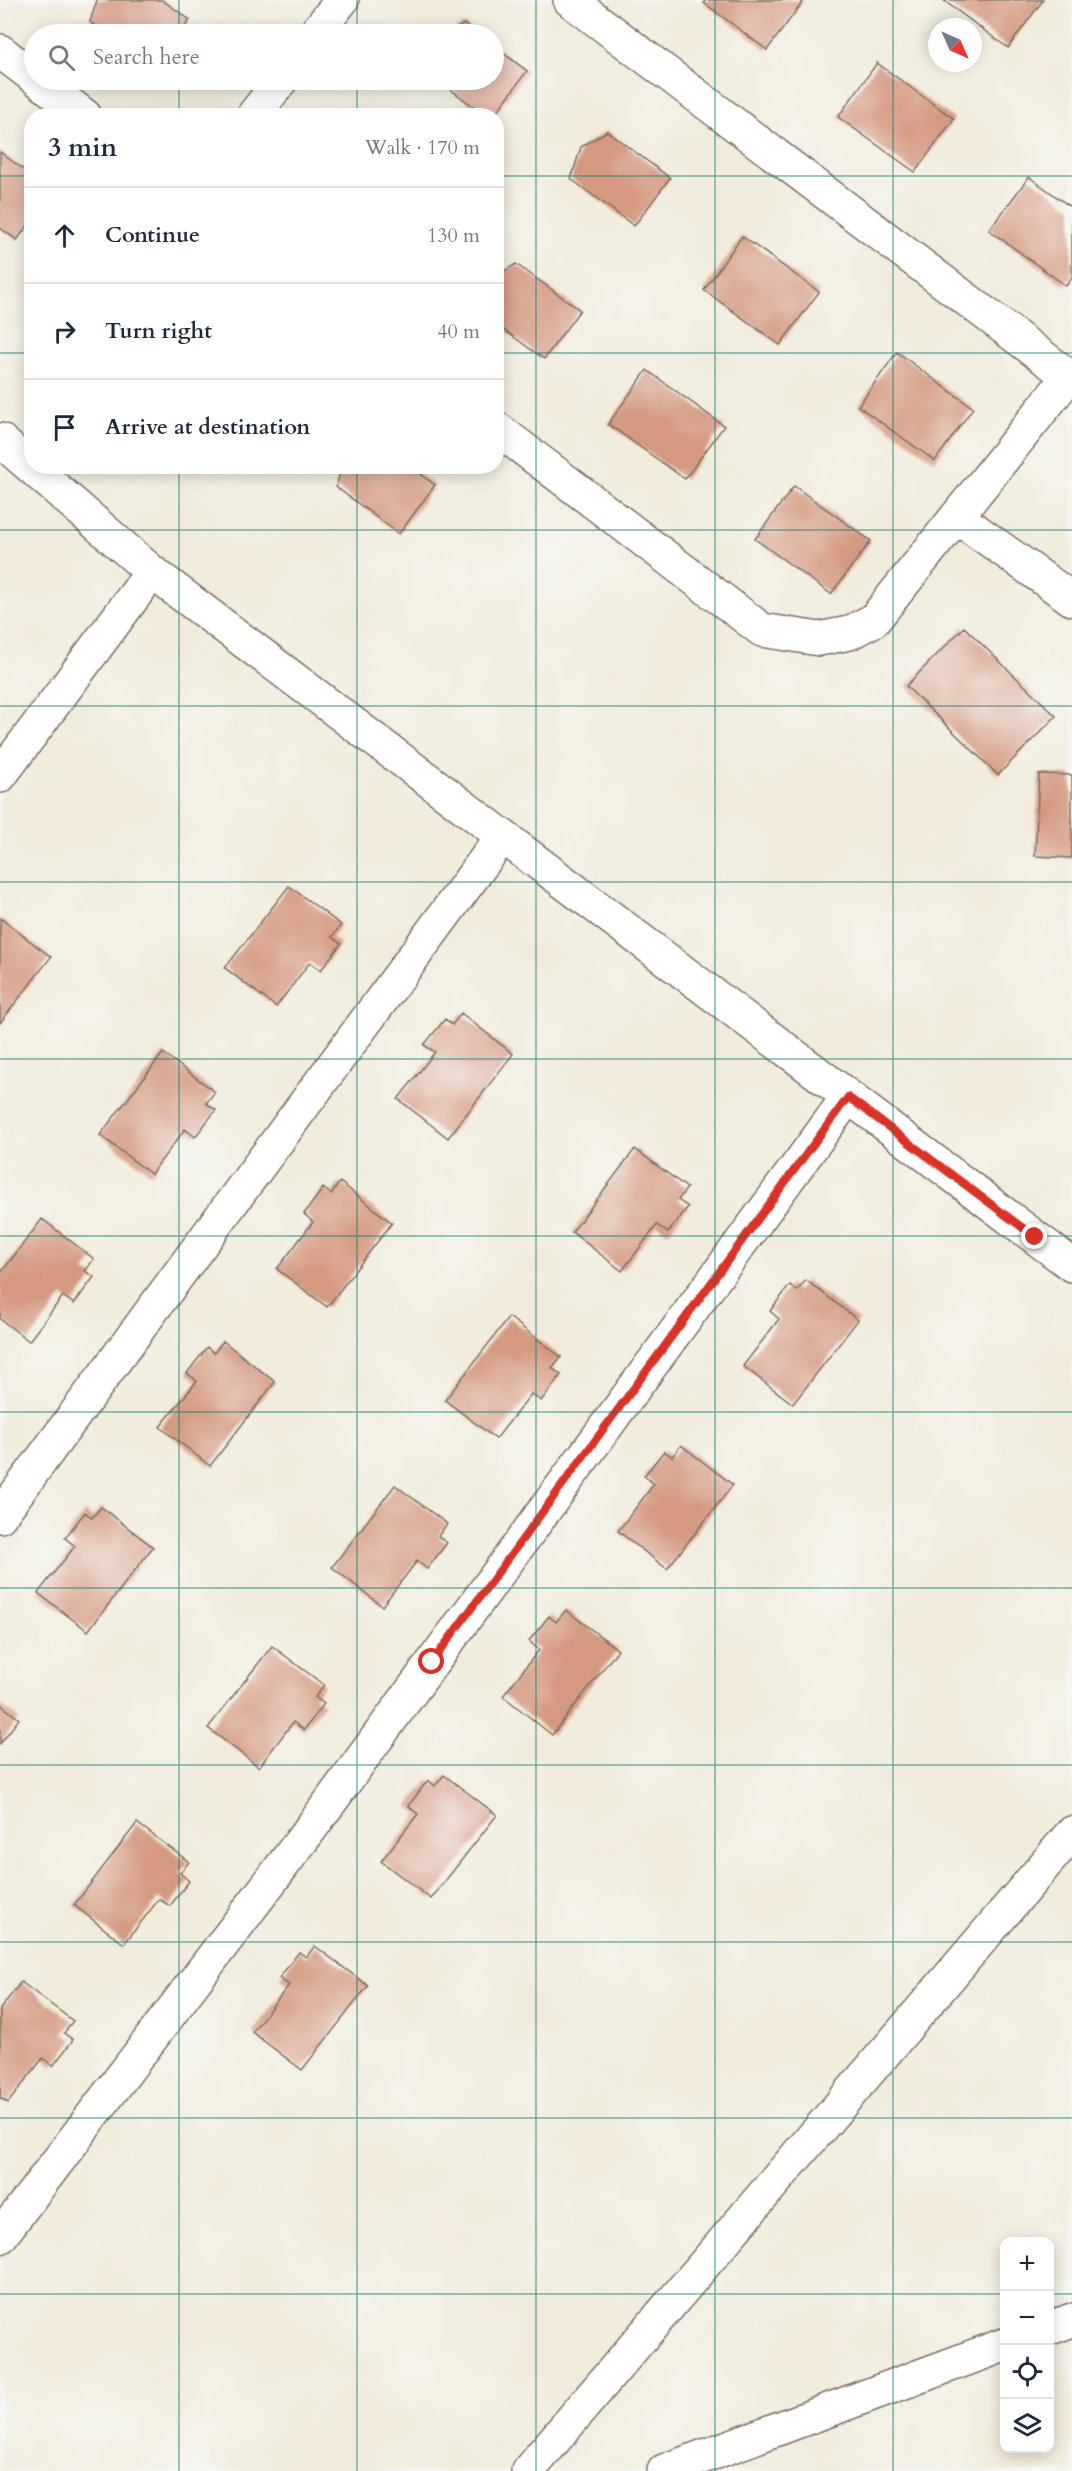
<!DOCTYPE html>
<meta charset="utf-8">
<style>
:root{--surface:#fff;--page:#f2f2f3;--text:#1f2937;--muted:#747a83;--line:#e0e1e3}
body{margin:0;font-family:Cardo,serif;background:var(--page);color:var(--text)}
.controls{position:absolute;right:18px;bottom:18px;display:grid;overflow:hidden;border-radius:12px;box-shadow:0 3px 15px #0003}
.controls button{width:54px;height:54px;display:grid;place-items:center;padding:0;border:0;border-bottom:2px solid var(--line);background:var(--surface);color:var(--text);font:30px sans-serif}
.compass{position:absolute;left:928px;top:18px;width:54px;height:54px;border-radius:50%;background:var(--surface);box-shadow:0 3px 15px #0003;rotate:135deg}
.stop{position:absolute;width:18px;height:18px;margin:-14px;border:4px solid #d93025;border-radius:50%;background:#fff}
.stop.end{background:#d93025;border-color:#fff;box-shadow:0 2px 6px #0008}
.list{margin:0;padding:0;list-style:none}
h2{display:flex;justify-content:space-between;align-items:center;height:78px;margin:0;padding:0 24px;font-size:26px}
h2 small{font-size:20px;font-weight:400;color:var(--muted)}
.list li{display:grid;grid-template-columns:39px 1fr auto;gap:18px;align-items:center;box-sizing:border-box;height:96px;padding:0 24px;border-top:2px solid var(--line)}
.list b{display:block;font-size:22px;white-space:nowrap}
.list em{font-size:20px;font-style:normal;color:var(--muted)}
.icon{flex:none;width:33px;height:33px;fill:none;stroke:currentColor;stroke-width:2;stroke-linecap:round;stroke-linejoin:round}
.map{position:relative;flex:none;width:1072px;height:2471px;overflow:hidden}
.search{position:absolute;background:var(--surface);box-shadow:0 3px 15px #0003;left:24px;top:24px;width:480px;height:66px;display:flex;align-items:center;gap:15px;box-sizing:border-box;padding:0 21px;border-radius:33px;color:var(--muted);font-size:22px}
.panel{position:absolute;background:var(--surface);box-shadow:0 3px 15px #0003;left:24px;top:108px;width:480px;height:366px;border-radius:24px}
.map>svg:first-child{display:block}
.building{fill:#d59982}
.lines{fill:none;stroke-linecap:round;stroke-linejoin:round}
.street-casing{stroke:#7b6e60;stroke-width:36}
.street{stroke:#fff;stroke-width:33}
.route{stroke:#d93025;stroke-width:8}
.grid{fill:none;stroke:#0f766e;stroke-width:1.5;stroke-opacity:0.55}
</style>
<div class="map">
<svg width="1072" height="2471" viewBox="0 0 1072 2471">
<rect width="100%" height="100%" fill="#f6f6f2"/>
<filter id="ink" filterUnits="userSpaceOnUse"><feTurbulence type="fractalNoise" baseFrequency=".0167" numOctaves="2"/><feDisplacementMap in="SourceGraphic" scale="12" xChannelSelector="R" yChannelSelector="G"/><feConvolveMatrix kernelMatrix="1 2 1 2 8 2 1 2 1" color-interpolation-filters="sRGB"/></filter>
<filter id="wash" filterUnits="userSpaceOnUse"><feTurbulence type="fractalNoise" baseFrequency=".008" numOctaves="4" result="noise"/><feDisplacementMap in="SourceGraphic" scale="24" xChannelSelector="R" yChannelSelector="G"/><feGaussianBlur stdDeviation="1.35" result="paint"/><feColorMatrix in="noise" values="0 0 0 0 0 0 0 0 0 0 0 0 0 0 0 0 0 1.4 0 .05"/><feComposite in="paint" operator="in"/></filter>
<g filter="url(#wash)">
<rect width="100%" height="100%" fill="#f1ecdb"/>
<g id="blocks">
<path class="building" d="M97,0H162L190,20L179,34H107L90,22Z
M705,0H801L803,2L767,50L704,3Z
M943,0H1043L1008,48Z
M464,24L479,34H447Z
M494,46L527,71L494,116H486L438,80H494Z
M877,63L954,119L915,172L838,117Z
M607,131L670,178L634,226L571,179L581,147Z
M0,152L32,176V220L17,240L0,228Z
M1029,177L1072,208V278L1066,286L989,230Z
M742,236L819,292L780,345L704,290Z
M516,264L580,310L544,359L496,324V276Z
M897,352L973,408L935,461L858,406Z
M647,370L724,426L685,479L608,424Z
M342,466H410L435,485L399,534L336,487Z
M794,486L871,541L831,594L755,539Z
M964,627L1056,716L998,775L906,686Z
M1039,774L1072,775V858L1035,856Z
M289,886L341,925L332,937L341,944L321,970L310,962L276,1007L225,968Z
M0,918L51,957L0,1023Z
M461,1013L513,1054L448,1138L398,1099L435,1052L424,1045L445,1019L452,1025Z
M163,1053L215,1092L206,1103L216,1110L195,1137L185,1129L151,1174L100,1135Z
M635,1149L687,1188L678,1200L688,1207L668,1233L657,1225L622,1271L572,1232Z
M340,1182L392,1223L327,1307L277,1269L313,1222L304,1214L323,1188L331,1194Z
M42,1219L94,1259L85,1271L94,1277L74,1304L63,1296L29,1341L0,1319V1274Z
M806,1280L858,1320L793,1404L743,1366L779,1319L770,1311L790,1285L797,1291Z
M509,1317L561,1357L552,1368L561,1375L541,1401L531,1394L496,1439L445,1400Z
M223,1341L275,1382L210,1466L160,1427L197,1381L187,1373L207,1347L214,1353Z
M681,1445L733,1485L667,1569L618,1531L654,1484L644,1476L664,1451L672,1457Z
M395,1485L447,1524L438,1536L447,1543L427,1569L417,1561L382,1606L332,1567Z
M101,1507L153,1547L88,1631L38,1593L75,1546L65,1538L85,1512L92,1518Z
M566,1610L618,1650L552,1735L503,1696L539,1650L529,1641L549,1616L556,1622Z
M272,1646L324,1685L315,1697L324,1704L304,1730L293,1722L259,1767L208,1728Z
M0,1704L19,1719L0,1744Z
M444,1775L497,1815L431,1899L381,1861L418,1814L408,1806L428,1780L435,1786Z
M137,1823L189,1862L180,1873L189,1881L170,1906L159,1899L124,1944L74,1905Z
M315,1946L368,1986L302,2070L252,2032L289,1985L279,1978L299,1952L306,1957Z
M21,1982L73,2021L64,2033L73,2040L53,2066L43,2058L8,2103L0,2098V2009Z"/>
</g>
</g>
<g filter="url(#ink)">
<use href="#blocks" fill-opacity="0" stroke="#7b6e60" stroke-width="1.5"/>
<g class="lines">
<defs>
<path id="street" d="M570,0L1072,379
M315,34L342,0
M0,51L34,77
M38,80L85,116
M253,116L281,80
M496,428L762,630L819,639L849,633L874,620L1069,376
M0,440L152,572L1072,1265
M957,517L1072,599
M0,776L152,572
M0,1516L502,837
M0,2237L308,1832L848,1097
M1050,2328L1072,2320
M528,2471L1072,1833
M664,2471L1004,2345"/>
</defs>
<use href="#street" class="street-casing"/>
<use href="#street" class="street"/>
</g>
</g>
<g class="lines" filter="url(#ink)">
<path class="route" d="M432,1662L848,1097L1035,1237"/>
</g>
<path class="grid" d="M179,0V34M357,0V34M536,0V2471M715,0V2471M893,0V2471M179,80V116M357,80V116M0,176H32M496,176H1072M0,353H32M496,353H1072M179,466V2471M357,466V2471M0,530H1072M0,706H1072M0,882H1072M0,1059H1072M0,1236H1072M0,1412H1072M0,1588H1072M0,1765H1072M0,1942H1072M0,2118H1072M0,2294H1004M1050,2294H1072"/>
</svg>
<div class="controls">
<button>+</button>
<button>−</button>
<button><svg class="icon" aria-label="locate" viewBox="0 0 24 24"><circle cx="12" cy="12" r="6"/><path d="M12 2v4M12 18v4M2 12h4M18 12h4"/></svg></button>
<button><svg class="icon" aria-label="layers" viewBox="0 0 24 24"><path d="M12 4l9 5-9 5-9-5zM3 14l9 5 9-5"/></svg></button>
</div>
<svg class="compass" viewBox="-18 -18 36 36"><path d="M0-13l5 13h-10z" fill="#e53935"/><path d="M0 13l5-13h-10z" fill="#747a83"/></svg>
<div class="stop" style="left:432px;top:1662px"></div>
<div class="stop end" style="left:1035px;top:1237px"></div>
<div class="search"><svg class="icon" aria-label="search" viewBox="0 0 24 24"><circle cx="10" cy="10" r="6"/><path d="M15 15l6 6"/></svg>Search here</div>
<section class="panel">
<h2>3 min<small>Walk · 170 m</small></h2>
<ul class="list">
<li><svg class="icon" aria-label="ahead" viewBox="0 0 24 24"><path d="M12 20V5M6 11l6-6 6 6"/></svg><div><b>Continue</b></div><em>130 m</em></li>
<li><svg class="icon" aria-label="right" viewBox="0 0 24 24"><path d="M7 20v-9h11M14 6l5 5-5 5"/></svg><div><b>Turn right</b></div><em>40 m</em></li>
<li><svg class="icon" aria-label="arrive" viewBox="0 0 24 24"><path d="M6 21V4h12l-3 4 3 4H6"/></svg><div><b>Arrive at destination</b></div></li>
</ul>
</section>
</div>
